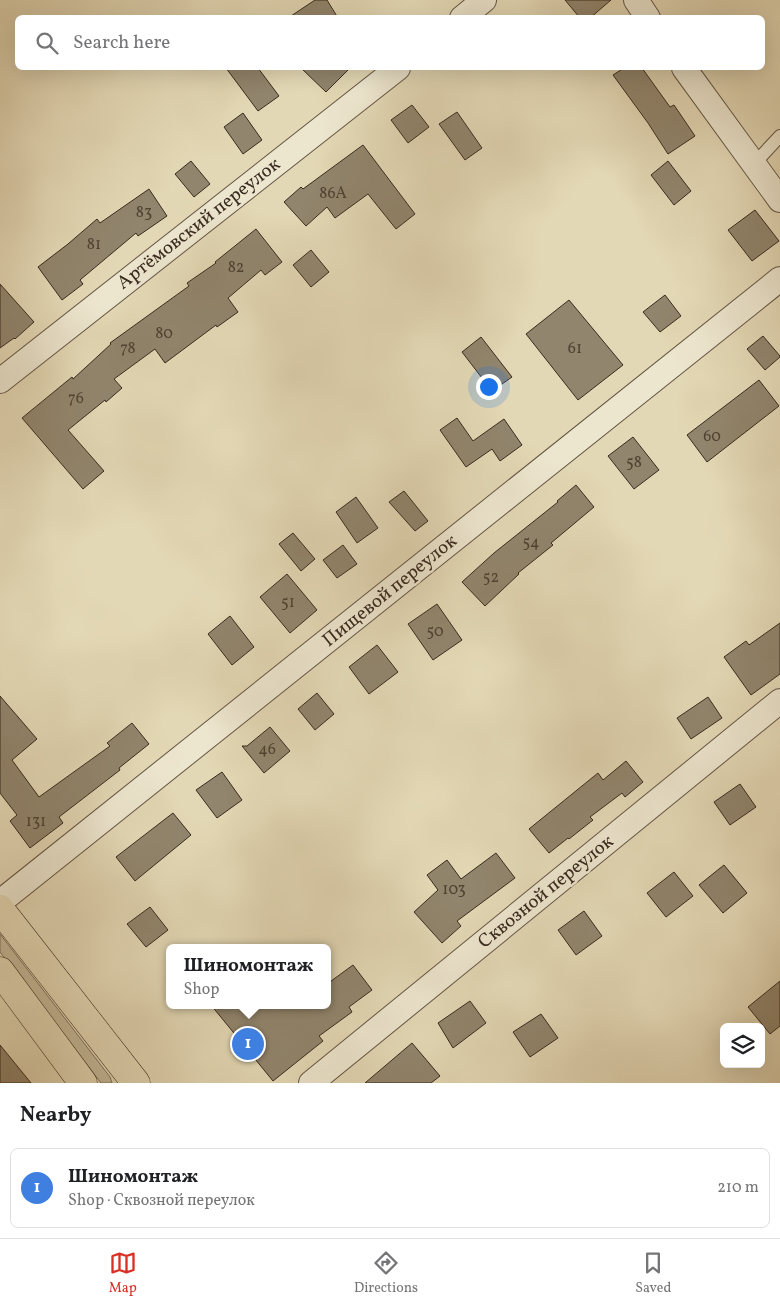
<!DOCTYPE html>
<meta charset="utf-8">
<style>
:root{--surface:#fff;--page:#f2f2f2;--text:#202124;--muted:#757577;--line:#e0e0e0;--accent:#d93025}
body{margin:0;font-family:Vollkorn,serif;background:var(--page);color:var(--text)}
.controls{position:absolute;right:15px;bottom:15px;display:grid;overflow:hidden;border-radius:8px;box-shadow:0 5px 20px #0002}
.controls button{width:45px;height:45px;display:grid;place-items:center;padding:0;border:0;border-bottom:1px solid var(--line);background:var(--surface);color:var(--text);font:25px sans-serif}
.you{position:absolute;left:488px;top:386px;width:18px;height:18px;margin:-12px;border:4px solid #fff;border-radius:50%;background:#1a73e8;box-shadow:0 0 0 8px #1a73e833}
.badge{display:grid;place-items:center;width:32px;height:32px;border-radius:50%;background:var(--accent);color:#fff;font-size:16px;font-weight:700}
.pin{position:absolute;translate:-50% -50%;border:2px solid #fff;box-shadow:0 1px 5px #0006}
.popup{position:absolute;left:166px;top:944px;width:165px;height:65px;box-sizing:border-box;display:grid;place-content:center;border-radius:8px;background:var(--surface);filter:drop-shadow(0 1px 4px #0005);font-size:16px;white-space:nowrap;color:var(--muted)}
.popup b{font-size:19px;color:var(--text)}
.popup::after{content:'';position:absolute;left:50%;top:100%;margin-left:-10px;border:10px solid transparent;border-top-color:var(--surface)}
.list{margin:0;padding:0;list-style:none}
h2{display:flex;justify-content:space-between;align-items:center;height:65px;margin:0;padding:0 20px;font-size:21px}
h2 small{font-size:16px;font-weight:400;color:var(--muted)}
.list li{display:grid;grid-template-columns:32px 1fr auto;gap:15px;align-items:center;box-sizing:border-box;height:80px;margin:0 10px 10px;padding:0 10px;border:1px solid var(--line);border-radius:8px}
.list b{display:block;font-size:19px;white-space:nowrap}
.list p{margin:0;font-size:16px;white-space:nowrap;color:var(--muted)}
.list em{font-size:16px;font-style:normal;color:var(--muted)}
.icon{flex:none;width:28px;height:28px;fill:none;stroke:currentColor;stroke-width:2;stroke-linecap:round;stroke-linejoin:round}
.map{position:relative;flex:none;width:780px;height:1083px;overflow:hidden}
.search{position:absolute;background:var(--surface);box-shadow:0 5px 20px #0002;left:15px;right:15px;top:15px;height:55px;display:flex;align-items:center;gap:12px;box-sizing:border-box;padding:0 18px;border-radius:8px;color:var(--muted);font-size:19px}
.sheet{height:155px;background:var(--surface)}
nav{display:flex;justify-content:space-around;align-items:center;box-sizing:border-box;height:70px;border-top:1px solid var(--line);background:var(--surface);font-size:14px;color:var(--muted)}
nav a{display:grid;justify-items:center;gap:2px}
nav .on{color:var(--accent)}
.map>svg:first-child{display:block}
.green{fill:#c6bb9c;stroke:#80735e}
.building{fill:#91856d;stroke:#392b1f}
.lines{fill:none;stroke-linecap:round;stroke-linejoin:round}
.lane-casing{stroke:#645644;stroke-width:14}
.street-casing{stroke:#645644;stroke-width:26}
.primary-casing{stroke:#392b1f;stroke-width:29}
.lane{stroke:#ede6cf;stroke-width:12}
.street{stroke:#ede6cf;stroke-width:24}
.primary{stroke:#e3d8b5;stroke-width:28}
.labels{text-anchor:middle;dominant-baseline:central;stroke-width:5;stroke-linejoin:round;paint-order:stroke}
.number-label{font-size:16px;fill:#4f4232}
.street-label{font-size:19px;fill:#392b1f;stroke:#ede6cf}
</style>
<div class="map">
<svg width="780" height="1083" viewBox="0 0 780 1083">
<rect width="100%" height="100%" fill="#e3d8b5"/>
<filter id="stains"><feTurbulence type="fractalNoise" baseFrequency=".004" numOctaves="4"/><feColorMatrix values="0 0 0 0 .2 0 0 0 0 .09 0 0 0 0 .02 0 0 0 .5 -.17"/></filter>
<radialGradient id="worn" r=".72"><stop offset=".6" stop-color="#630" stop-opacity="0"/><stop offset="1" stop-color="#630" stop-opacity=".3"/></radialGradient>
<path class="green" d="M0,934L110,1077L112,1083H101L0,952Z"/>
<path class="building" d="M315,0H327L338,18H288Z
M565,0H611L590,18H580Z
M226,68H258L279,96L258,111Z
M301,68H350L326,92Z
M624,68H642L670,107L674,105L695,136L668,154L648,123L613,75Z
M412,105L429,127L408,143L391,120Z
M457,112L482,148L465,160L439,124Z
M243,113L262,140L243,154L224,127Z
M363,145L415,214L396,229L368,194L335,218L327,207L306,226L284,202L301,187L303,189Z
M191,161L210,184L194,197L175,174Z
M668,161L691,191L674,205L651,175Z
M149,189L167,216L138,236L136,233L80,280L83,284L62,300L38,267L68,244L97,219L100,223Z
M755,210L779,241L752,261L728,230Z
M256,229L282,262L265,275L261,270L228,298L238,312L217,327L216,325L165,363L155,349L114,379L122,388L106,402L105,400L68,430L104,471L83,489L22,418L72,377L73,379L111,344L110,343L189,286L187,283L216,263L215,262Z
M311,250L329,272L311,287L293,265Z
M0,284L34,322L15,339L14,338L0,348Z
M665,295L681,316L660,332L643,312Z
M569,300L623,365L578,400L526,334Z
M763,336L780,356V357L765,370L747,349Z
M481,337L512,377L492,391L462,352Z
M759,380L779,406L707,462L687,435Z
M457,418L473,441L504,419L522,445L500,461L492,449L466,467L440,430Z
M633,437L659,470L634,489L608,456Z
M576,485L594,507L551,543L553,545L518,573L519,574L485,606L462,582L494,553L558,502L557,501Z
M404,491L428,521L415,531L389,502Z
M356,497L378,528L357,543L336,512Z
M293,533L315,559L301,571L279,544Z
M343,545L357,564L337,578L323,560Z
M287,574L317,610L290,633L260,597Z
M437,604L462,640L433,660L408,624Z
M230,616L254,647L232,665L208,634Z
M780,623V674L751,695L724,657L746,641L749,645Z
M377,645L398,672L369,694L349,667Z
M317,693L334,714L315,730L298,709Z
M0,696L37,739L12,760L39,797L110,746L107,743L132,723L149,744L119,768L120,770L59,817L63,823L30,848L10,821L17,815L0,793Z
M708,697L722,718L691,739L677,718Z
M270,727L290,751L264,773L242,746H247Z
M626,761L643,782L625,797L622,793L590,817L593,820L569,839L568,838L549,853L529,829L598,773L603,780Z
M222,772L242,800L217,818L196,790Z
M740,784L756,807L730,825L714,802Z
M173,813L191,835L135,881L116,857Z
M496,853L515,878L457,921L461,926L442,943L414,912L438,890L427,875L447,860L461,879Z
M724,865L747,893L723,913L699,885Z
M674,872L693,896L666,917L647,893Z
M150,907L168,930L146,947L127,924Z
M584,911L602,936L576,955L558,930Z
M353,965L372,990L349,1007L352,1012L319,1036L323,1041L273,1081L211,1005H327V984Z
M780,981V1026L770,1034L748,1007Z
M470,1001L486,1023L453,1048L438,1023Z
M541,1014L558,1038L530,1057L513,1032Z
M412,1043L440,1076L431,1083H365Z
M0,1045L31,1083H0Z"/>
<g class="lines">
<defs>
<path id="lane" d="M754,164L780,136"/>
<path id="street" d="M636,0L648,18
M462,18L484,0
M684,68L780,200
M0,381L398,68
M0,902L780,279
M311,1083L780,701"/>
<path id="primary" d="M0,909L136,1083
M0,971L83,1083"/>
</defs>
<use href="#lane" class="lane-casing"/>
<use href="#street" class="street-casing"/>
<use href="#primary" class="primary-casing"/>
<use href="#lane" class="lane"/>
<use href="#street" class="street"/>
<use href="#primary" class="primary"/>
</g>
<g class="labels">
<g class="number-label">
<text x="333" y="194">86А</text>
<text x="144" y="213">83</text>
<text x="94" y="245">81</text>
<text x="236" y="268">82</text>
<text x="164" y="334">80</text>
<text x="128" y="349">78</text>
<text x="575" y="349">61</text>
<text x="76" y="399">76</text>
<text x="712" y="437">60</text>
<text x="634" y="463">58</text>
<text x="531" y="543">54</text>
<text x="491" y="578">52</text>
<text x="288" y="603">51</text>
<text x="435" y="632">50</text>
<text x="267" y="750">46</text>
<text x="36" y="822">131</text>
<text x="454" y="890">103</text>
</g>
<g class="street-label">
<text transform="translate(199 224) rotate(-38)">Артёмовский переулок</text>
<text transform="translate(390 591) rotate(-39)">Пищевой переулок</text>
<text transform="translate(546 892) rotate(-39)">Сквозной переулок</text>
</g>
</g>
<rect width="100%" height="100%" filter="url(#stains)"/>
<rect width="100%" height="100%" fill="url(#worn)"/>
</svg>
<div class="controls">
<button><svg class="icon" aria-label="layers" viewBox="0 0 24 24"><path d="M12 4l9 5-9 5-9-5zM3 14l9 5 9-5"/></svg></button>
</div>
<div class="you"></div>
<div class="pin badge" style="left:248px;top:1044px;background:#3f7fe0">1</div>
<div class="popup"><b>Шиномонтаж</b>Shop</div>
<div class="search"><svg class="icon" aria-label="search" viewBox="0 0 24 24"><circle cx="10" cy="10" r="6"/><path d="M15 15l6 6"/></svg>Search here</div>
</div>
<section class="sheet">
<h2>Nearby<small></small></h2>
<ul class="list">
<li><span class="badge" style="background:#3f7fe0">1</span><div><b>Шиномонтаж</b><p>Shop · Сквозной переулок</p></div><em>210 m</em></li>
</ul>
</section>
<nav>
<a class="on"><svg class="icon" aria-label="map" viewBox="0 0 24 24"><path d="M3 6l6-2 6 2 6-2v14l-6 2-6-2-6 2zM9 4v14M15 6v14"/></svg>Map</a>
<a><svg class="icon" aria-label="directions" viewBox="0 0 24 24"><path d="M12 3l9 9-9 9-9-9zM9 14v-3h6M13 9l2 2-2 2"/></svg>Directions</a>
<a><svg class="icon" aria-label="saved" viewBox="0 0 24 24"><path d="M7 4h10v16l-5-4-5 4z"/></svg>Saved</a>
</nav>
